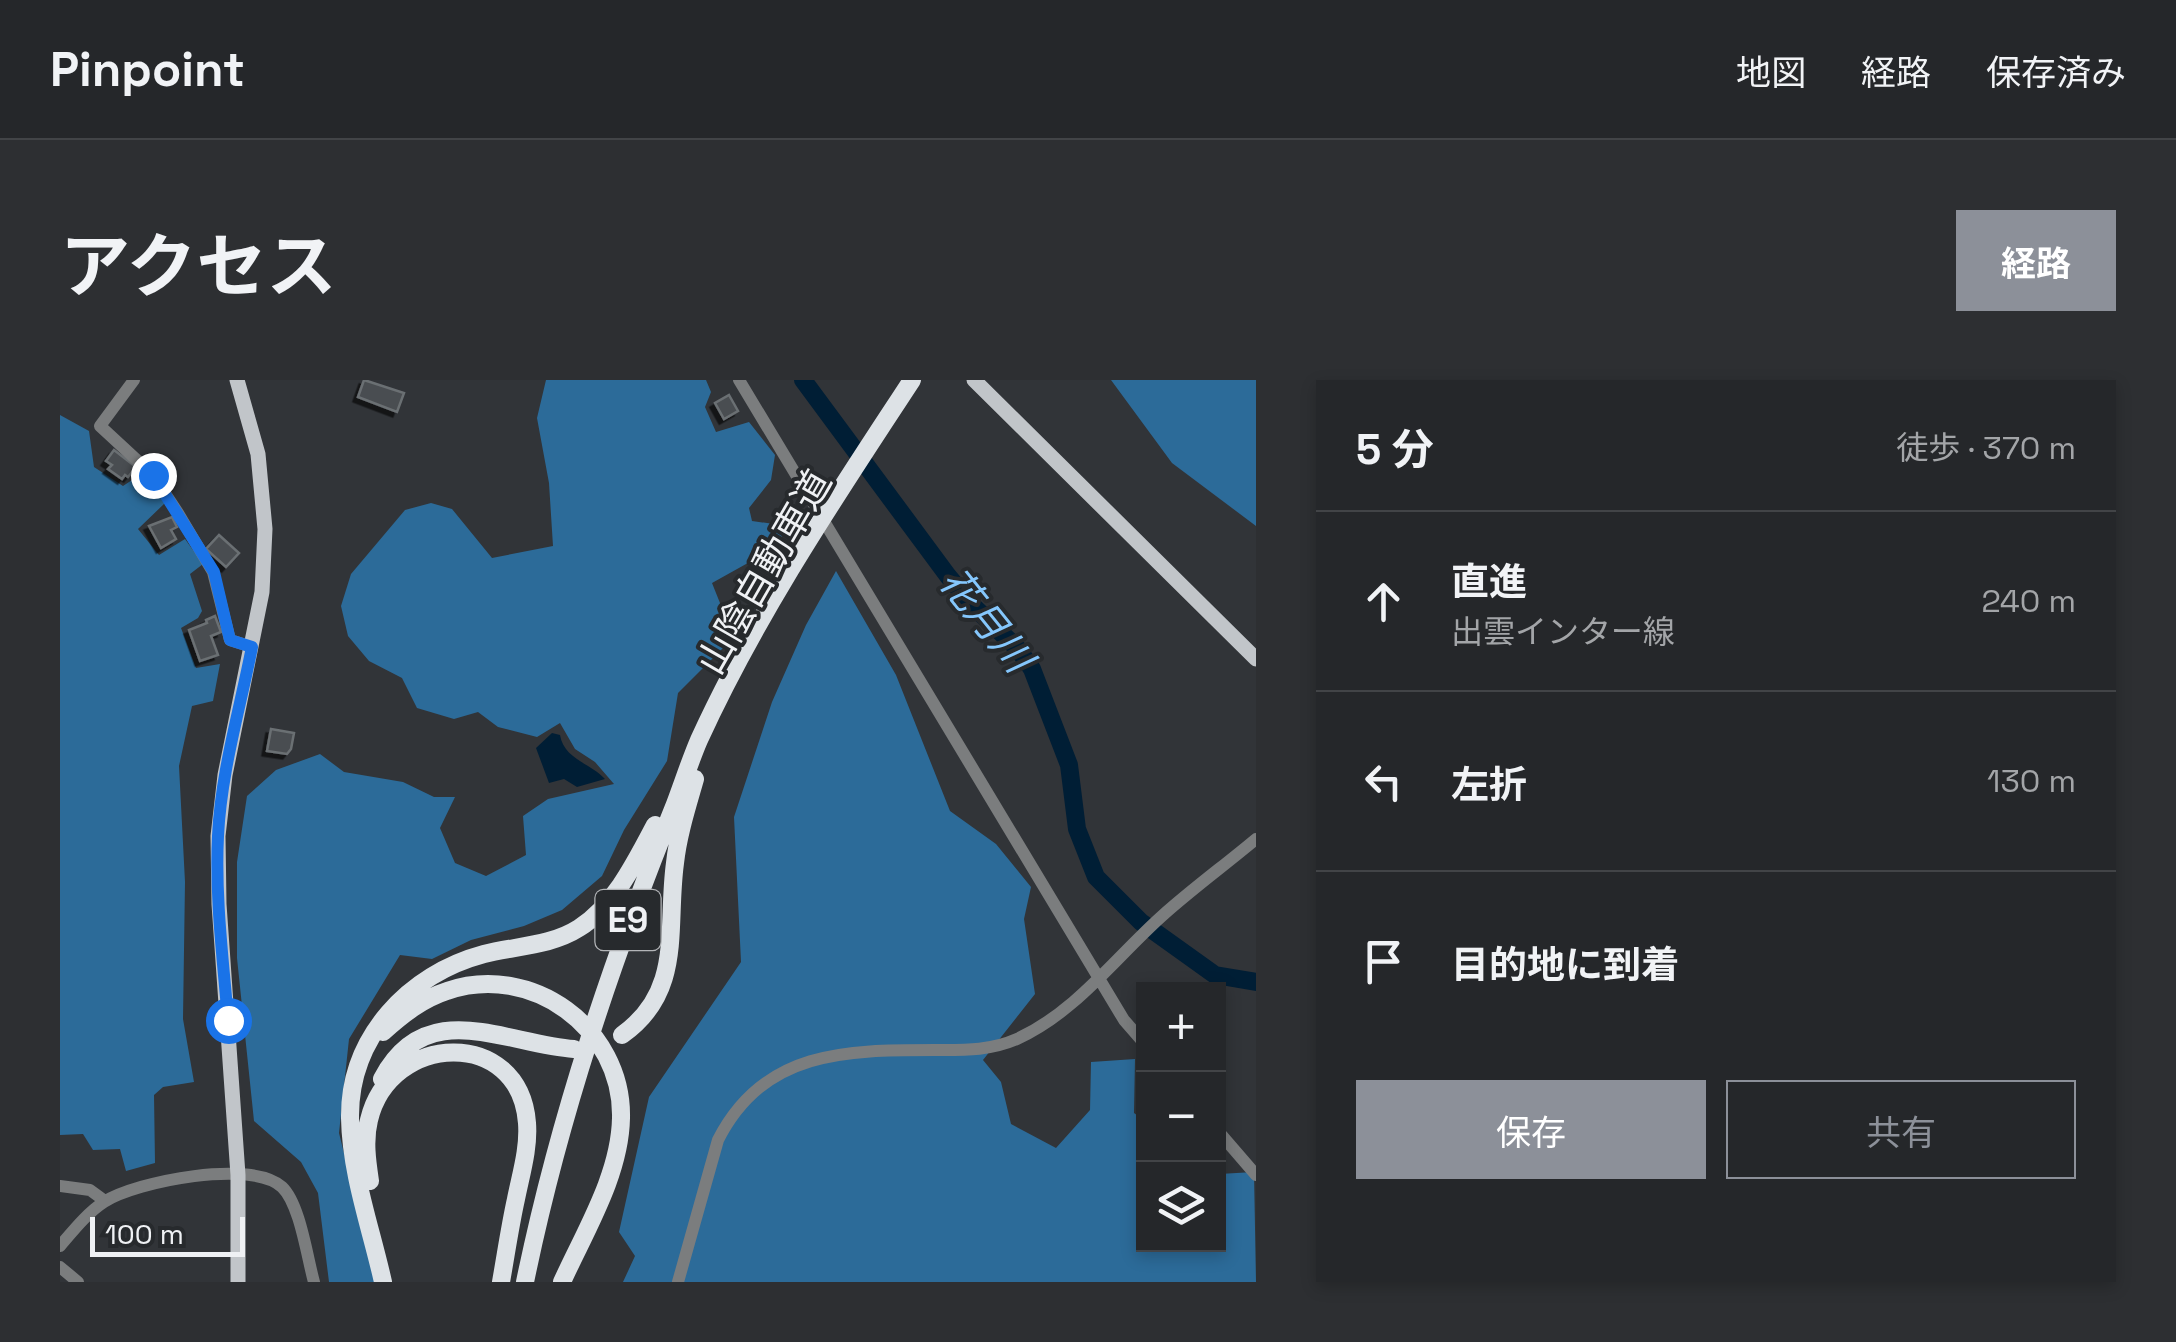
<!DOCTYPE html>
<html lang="ja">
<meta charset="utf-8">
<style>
:root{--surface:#25272a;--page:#2d2f32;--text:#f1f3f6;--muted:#a3a5a8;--line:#424447;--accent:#8c9099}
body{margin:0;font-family:"Space Grotesk","Noto Sans JP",sans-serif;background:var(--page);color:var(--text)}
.controls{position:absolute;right:30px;bottom:30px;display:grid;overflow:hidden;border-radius:0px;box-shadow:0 5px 15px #0003}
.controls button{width:90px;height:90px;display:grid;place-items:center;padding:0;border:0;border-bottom:2px solid var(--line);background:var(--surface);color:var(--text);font:50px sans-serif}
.scale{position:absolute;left:30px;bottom:25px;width:155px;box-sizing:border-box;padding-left:10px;border:5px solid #eff1f4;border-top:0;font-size:28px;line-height:35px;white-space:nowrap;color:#eff1f4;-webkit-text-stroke:8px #272a2d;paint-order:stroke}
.stop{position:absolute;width:30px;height:30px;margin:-22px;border:8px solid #1a73e8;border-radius:50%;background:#fff}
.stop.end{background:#1a73e8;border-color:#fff;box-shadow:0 2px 10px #0008}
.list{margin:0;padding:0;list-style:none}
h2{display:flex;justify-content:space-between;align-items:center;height:130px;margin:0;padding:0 40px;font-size:42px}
h2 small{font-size:32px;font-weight:400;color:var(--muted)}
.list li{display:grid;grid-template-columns:65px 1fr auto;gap:30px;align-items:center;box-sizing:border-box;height:180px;padding:0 40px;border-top:2px solid var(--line)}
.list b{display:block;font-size:38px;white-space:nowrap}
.list p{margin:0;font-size:32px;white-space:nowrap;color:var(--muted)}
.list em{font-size:32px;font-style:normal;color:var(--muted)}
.actions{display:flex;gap:20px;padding:30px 40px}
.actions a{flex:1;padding:22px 0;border:2px solid var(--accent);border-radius:0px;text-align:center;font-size:35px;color:var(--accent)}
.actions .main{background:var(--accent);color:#fff}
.icon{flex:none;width:55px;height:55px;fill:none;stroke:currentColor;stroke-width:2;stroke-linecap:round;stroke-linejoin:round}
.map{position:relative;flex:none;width:1196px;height:902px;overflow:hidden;border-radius:0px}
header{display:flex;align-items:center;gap:60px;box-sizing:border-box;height:140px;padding:0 50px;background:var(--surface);border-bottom:2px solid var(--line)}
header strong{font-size:48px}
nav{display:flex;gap:55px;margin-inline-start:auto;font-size:35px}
.intro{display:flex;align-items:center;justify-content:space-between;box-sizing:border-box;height:240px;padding:0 60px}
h1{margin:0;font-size:70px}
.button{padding:25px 45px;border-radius:0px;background:var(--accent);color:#fff;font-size:35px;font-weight:700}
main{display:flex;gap:60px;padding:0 60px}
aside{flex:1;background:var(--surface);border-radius:0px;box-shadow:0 5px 15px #0003}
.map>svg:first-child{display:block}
.forest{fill:#2c6b99}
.water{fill:#001e35}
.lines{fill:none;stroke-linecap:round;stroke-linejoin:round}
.river{stroke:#001e35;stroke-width:18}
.building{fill:#4a4e51;stroke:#6b6f73;stroke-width:2.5;filter:url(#shadow)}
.minor{stroke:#7b7d7e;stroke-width:12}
.major{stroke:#c1c5c9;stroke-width:15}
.highway{stroke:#dde2e6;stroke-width:18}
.route{stroke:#1a73e8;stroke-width:12}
.labels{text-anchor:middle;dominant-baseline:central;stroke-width:8;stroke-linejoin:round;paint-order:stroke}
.shield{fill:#272a2d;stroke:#b3b5b8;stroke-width:2.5}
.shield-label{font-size:35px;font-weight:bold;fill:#eff1f4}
.street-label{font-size:38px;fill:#eff1f4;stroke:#272a2d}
.water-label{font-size:40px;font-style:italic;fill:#85c7fd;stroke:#272a2d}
</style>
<header>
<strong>Pinpoint</strong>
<nav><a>地図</a><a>経路</a><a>保存済み</a></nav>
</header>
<div class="intro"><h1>アクセス</h1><a class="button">経路</a></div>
<main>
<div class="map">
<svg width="1196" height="902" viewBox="0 0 1196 902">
<defs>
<filter id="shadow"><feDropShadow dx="-4.5" dy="4.5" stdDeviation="0" flood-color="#0009"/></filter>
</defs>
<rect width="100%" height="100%" fill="#313438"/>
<path class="forest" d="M486,0H646L651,12L645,27L656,52L689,42L715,75L711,100L689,128L692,141L714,144L722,156L715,168L652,203L668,243L663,268L618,313L607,381L564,450L542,496L502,530L464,546L411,560L372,579L340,575L289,659L279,753L316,902H269L258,813L241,782L194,741L177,578V482L187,416L216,390L260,374L284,392L343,402L374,417H395L380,448L395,483L426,496L466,475L463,436L488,419L554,404L535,382L515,369L500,343L477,357L438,347L418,332L394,339L357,328L342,298L309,281L288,256L281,226L291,194L345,130L371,123L392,129L432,178L493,166L489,103L477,38Z
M1051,0H1196V146L1112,83Z
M0,35L29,51L34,87L63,106L81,94L105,123L78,149L99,175L125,159L143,184L130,194L142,231L138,238L121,248L136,288L160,284L153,321L132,326L119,386L125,502L123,639L134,702L103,707L94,715L95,783L66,791L60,769L33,770L23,754L0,755Z
M776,191L836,295L890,431L936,464L971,507L964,539L975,614L923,680L941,702L951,744L996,768L1030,730L1031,682L1075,679L1074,733L1084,740V864H1158L1159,794L1194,792L1196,902H563L575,876L559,852L589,717L681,582L674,437L712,322L746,245Z"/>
<path class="water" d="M492,353L500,355C504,379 530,383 545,399L517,407L504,399L489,403L476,368Z"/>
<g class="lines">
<path class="river" d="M743,0L888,196L913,226L958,269L972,289L1009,385L1017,449L1036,497L1081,542L1155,595L1196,602"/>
</g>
<path class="building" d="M304,0L344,13L337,32L298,17Z
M669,15L678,31L664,39L655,23Z
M54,70L76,87L68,97L65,95L62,99L48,89L52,85L46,81Z
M112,137L117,147L111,150L116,159L101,168L89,146Z
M159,155L179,173L166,187L146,169Z
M155,236L161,252L151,256L158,275L140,281L129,250L147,243L146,240Z
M211,349L234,353L231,369L227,374L207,371Z"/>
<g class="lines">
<path class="minor" d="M74,0L40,46L93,95L118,133L153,192L170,260L192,267
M679,0L1064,640L1084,663
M1158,751L1196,795
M0,806L30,810L45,821
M0,866C13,851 27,833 44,822C77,801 192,779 222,807C240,824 247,877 254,902
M0,887L18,902
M618,902L658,760C704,670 786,670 875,670C903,670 930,671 957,659C1016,632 1055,578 1102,536C1132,509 1165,485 1196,459"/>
<path class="major" d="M177,0L198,74L205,149L202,212L165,395L158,456L159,524L178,795V902
M914,0L1196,279"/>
<path class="highway" d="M323,652C342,635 362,619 387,611C471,582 563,648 561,738C560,795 525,851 502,902
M562,655C624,611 606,549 615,483C618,455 627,427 635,399
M322,699C366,615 445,664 514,669
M310,801C307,781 304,760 309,740C330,652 460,647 467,743C469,768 461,794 456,819C450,846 446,874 441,902
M323,902C311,848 291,794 290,738C289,657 349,594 424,574C455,566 491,566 519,548C554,526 576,481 595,445
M465,902C499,737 552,580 615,424C623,403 630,381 639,360C697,233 776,116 852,0"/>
</g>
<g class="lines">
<path class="route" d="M93,95L154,192L170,260L192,267C180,329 161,392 158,456C155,517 163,579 168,640"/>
</g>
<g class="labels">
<rect class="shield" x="535.5" y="510" width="65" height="60" rx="8"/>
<g class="shield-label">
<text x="568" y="540">E9</text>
</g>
<g class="street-label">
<text transform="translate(704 192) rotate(-60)">山陰自動車道</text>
</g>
<g class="water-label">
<text transform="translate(926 240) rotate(51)">花月川</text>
</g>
</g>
</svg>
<div class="controls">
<button>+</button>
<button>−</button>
<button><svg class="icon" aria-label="layers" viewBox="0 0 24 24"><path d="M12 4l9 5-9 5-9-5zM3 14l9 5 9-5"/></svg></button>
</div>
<div class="scale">100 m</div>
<div class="stop" style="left:168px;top:640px"></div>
<div class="stop end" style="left:93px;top:95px"></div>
</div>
<aside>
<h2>5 分<small>徒歩 · 370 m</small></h2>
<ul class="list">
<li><svg class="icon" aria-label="ahead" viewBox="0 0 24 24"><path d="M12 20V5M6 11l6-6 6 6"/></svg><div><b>直進</b><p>出雲インター線</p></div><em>240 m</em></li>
<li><svg class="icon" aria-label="left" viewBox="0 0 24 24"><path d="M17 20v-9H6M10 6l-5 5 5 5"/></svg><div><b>左折</b></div><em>130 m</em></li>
<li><svg class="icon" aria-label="arrive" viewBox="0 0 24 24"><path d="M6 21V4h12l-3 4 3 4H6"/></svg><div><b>目的地に到着</b></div></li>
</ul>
<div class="actions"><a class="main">保存</a><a>共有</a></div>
</aside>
</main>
